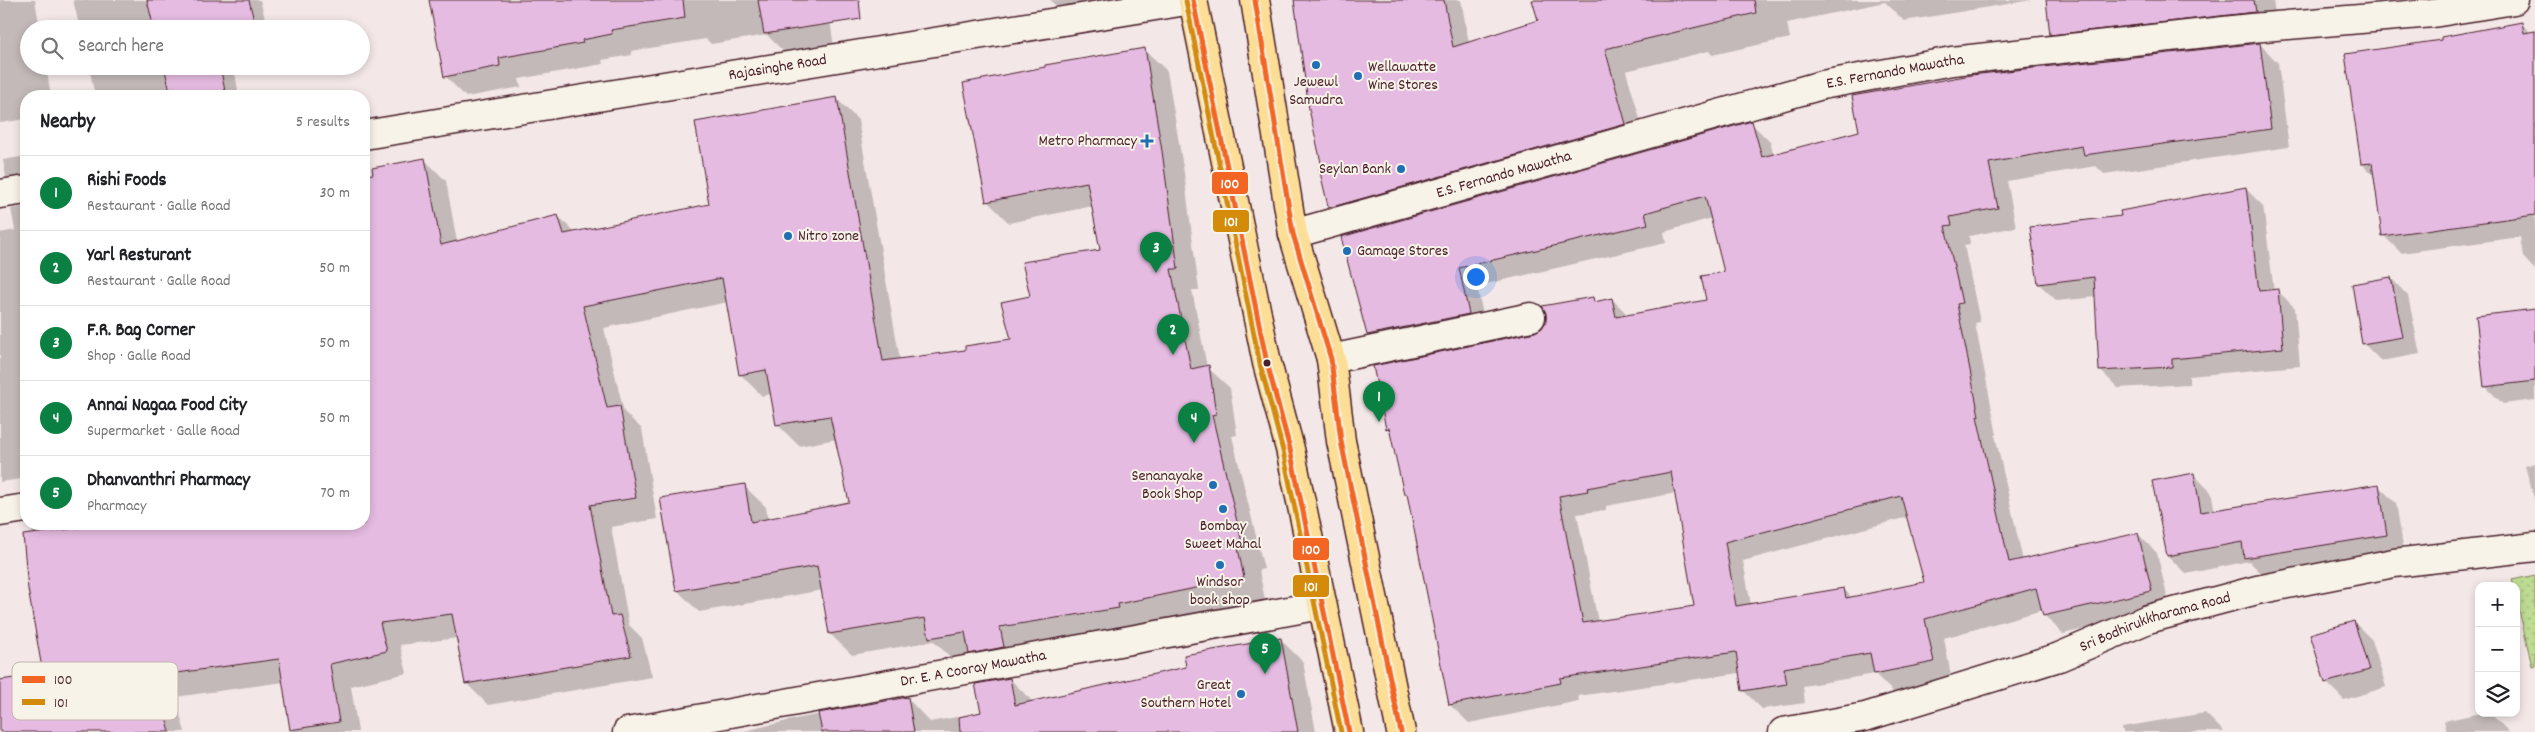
<!DOCTYPE html>
<meta charset="utf-8">
<style>
:root{--surface:#fff;--page:#f2f2f2;--text:#202124;--muted:#757577;--line:#e0e0e0;--accent:#0b8043}
body{margin:0;font-family:Dekko,sans-serif;background:var(--page);color:var(--text)}
.controls{position:absolute;right:15px;bottom:15px;display:grid;overflow:hidden;border-radius:10px;box-shadow:0 2px 8px #0003}
.controls button{width:45px;height:45px;display:grid;place-items:center;padding:0;border:0;border-bottom:1px solid var(--line);background:var(--surface);color:var(--text);font:25px sans-serif}
.you{position:absolute;left:1475px;top:276px;width:18px;height:18px;margin:-12px;border:4px solid #fff;border-radius:50%;background:#1a73e8;box-shadow:0 0 0 8px #1a73e833}
.badge{display:grid;place-items:center;width:32px;height:32px;border-radius:50%;background:var(--accent);color:#fff;font-size:16px;font-weight:700}
.pin{position:absolute;translate:-50% -41px;filter:drop-shadow(0 1px 2px #0008)}
.pin::after{content:'';position:absolute;top:26px;width:18px;height:15px;background:inherit;clip-path:polygon(0 0,100% 0,50% 100%)}
.list{margin:0;padding:0;list-style:none}
h2{display:flex;justify-content:space-between;align-items:center;height:65px;margin:0;padding:0 20px;font-size:21px}
h2 small{font-size:16px;font-weight:400;color:var(--muted)}
.list li{display:grid;grid-template-columns:32px 1fr auto;gap:15px;align-items:center;box-sizing:border-box;height:75px;padding:0 20px;border-top:1px solid var(--line)}
.list b{display:block;font-size:19px;white-space:nowrap}
.list p{margin:0;font-size:16px;white-space:nowrap;color:var(--muted)}
.list em{font-size:16px;font-style:normal;color:var(--muted)}
.icon{flex:none;width:28px;height:28px;fill:none;stroke:currentColor;stroke-width:2;stroke-linecap:round;stroke-linejoin:round}
.map{position:relative;flex:none;width:2535px;height:732px;overflow:hidden}
.search{position:absolute;background:var(--surface);box-shadow:0 2px 8px #0003;left:20px;top:20px;width:350px;height:55px;display:flex;align-items:center;gap:12px;box-sizing:border-box;padding:0 18px;border-radius:28px;color:var(--muted);font-size:19px}
.panel{position:absolute;background:var(--surface);box-shadow:0 2px 8px #0003;left:20px;top:90px;width:350px;height:440px;border-radius:20px}
.map>svg:first-child{display:block}
.park{fill:url(#park-dots);stroke:#847d5f}
.shadow{fill:#0003;fill-rule:evenodd}
.building{fill:#e5bbe1;stroke:#4a1f2b;fill-rule:evenodd}
.lines{fill:none;stroke-linecap:round;stroke-linejoin:round}
.minor-casing{stroke:#4a1f2b;stroke-width:31}
.highway-casing{stroke:#4a1f2b;stroke-width:31}
.minor{stroke:#f7f3e8;stroke-width:28}
.highway{stroke:#fcde96;stroke-width:28}
.bus-1-casing{stroke:#f7f3e8;stroke-width:9}
.bus-2-casing{stroke:#f7f3e8;stroke-width:9}
.bus-1{stroke:#f26522;stroke-width:5}
.bus-2{stroke:#d48b09;stroke-width:5}
.poi-dot{fill:#1f6fb2;stroke:#f7f3e8;stroke-width:2}
.bus-dot{fill:#4a1f2b;stroke:#f7f3e8;stroke-width:2}
.labels{text-anchor:middle;dominant-baseline:central;stroke-width:4;stroke-linejoin:round;paint-order:stroke}
.poi-label{font-size:16px;fill:#4a1f2b;stroke:#f7f3e8;text-anchor:end}
.street-label{font-size:16px;fill:#4a1f2b;stroke:#f7f3e8}
.key{fill:#f7f3e8;stroke:#c3b3af;stroke-width:1}
.key-label{font-size:14px;fill:#4a1f2b}
.line-badge{stroke:#f7f3e8;stroke-width:2}
.badge-label{font-size:14px;text-anchor:middle;font-weight:bold;fill:#fff}
</style>
<div class="map">
<svg width="2535" height="732" viewBox="0 0 2535 732">
<defs>
<pattern id="park-dots" width="8" height="8" patternUnits="userSpaceOnUse" patternTransform="scale(1.25)"><rect width="8" height="8" fill="#bedb93"/><path d="M2 2h.1M6 6h.1" fill="none" stroke="#a5bc7f" stroke-width="1.8" stroke-linecap="round"/></pattern>
</defs>
<rect width="100%" height="100%" fill="#f3e8e7"/>
<filter id="ink" filterUnits="userSpaceOnUse"><feTurbulence type="fractalNoise" baseFrequency=".02" numOctaves="2"/><feDisplacementMap in="SourceGraphic" scale="10" xChannelSelector="R" yChannelSelector="G"/><feConvolveMatrix kernelMatrix="1 2 1 2 8 2 1 2 1" color-interpolation-filters="sRGB"/></filter>
<g filter="url(#ink)">
<path class="park" d="M2535,575V665L2532,666L2516,597V586H2514L2512,580Z"/>
<path class="shadow" d="M0,0H35L40,29H29V66H46L51,96H26V119L0,123Z
M73,0H260L268,29H80Z
M431,0H827L834,47L786,54L767,35L711,44L706,39L631,51L632,55L602,60L603,64L519,79L521,87L466,97L445,76Z
M1050,0H1099L1057,7Z
M1296,0H1461L1469,43L1539,21L1533,0H2032L1904,21L1885,2L1787,23L1790,38L1712,55L1709,51L1626,71L1648,146L1352,228L1329,205Z
M2048,0H2273L2278,34L2073,56L2051,34Z
M2522,24L2531,33L2535,32V270L2523,257L2520,237L2401,253L2383,235L2375,176L2362,164L2443,41Z
M2260,44L2278,63L2289,147L2104,174L2096,166L2007,181L2016,227L1969,236L1970,244L1964,245L1980,322L1975,323L1997,435H1995L2023,561L2138,534L2157,553L2170,609L2063,634L2044,615L2043,610L1944,638L1952,681L1894,693L1875,674L1803,686L1805,703L1762,709L1743,690L1740,673L1578,696L1579,701L1469,723L1450,705L1409,498L1405,494L1392,433L1387,428L1592,298L1596,302L1612,299L1629,316L1707,301L1725,273L1712,218L1664,232L1666,243L1477,286L1487,333L1387,354L1368,335L1342,238L1751,123L1770,142L1774,155ZM1676,493L1695,607L1598,622L1577,514L1606,510V506ZM1908,517L1926,583L1852,598L1844,589L1751,605L1743,561Z
M1145,50L1167,71L1184,173L1199,290H1192L1207,367L1230,388L1237,435L1232,436L1264,569L1259,570L1265,600L1139,626L952,659L934,641L852,655L830,634L823,590L699,612L678,591L744,486L766,507L768,520L850,503L837,439L799,446L777,424L771,394L762,396L740,374L728,302L604,328L624,412L642,429L657,519L611,527L629,625L642,638L652,677L488,705L466,683L458,638L400,645L407,673L351,686L358,732H294L284,682L175,697L185,732H0V682L45,675L32,524H364V481L371,479L364,431V177L424,159L446,181L457,242L558,216L575,233L711,205L837,99L858,120L900,360L967,351L1012,340L1032,297L1101,251L1093,206L1009,223L987,201Z
M89,66H264L235,73L239,96H95Z
M26,156V197L6,177L3,160Z
M2246,189L2263,206L2274,291L2277,290L2295,308L2300,366L2189,376V384L2118,388L2100,370L2096,297L2057,301L2039,284L2123,217Z
M26,206V493L22,479L0,482V233L15,230L11,209Z
M2391,278L2408,296L2420,354L2381,361L2364,344Z
M2535,311V400L2503,404L2486,387Z
M2535,463V502L2525,466Z
M2194,475L2211,492L2215,511L2378,486L2396,503L2404,552L2263,575L2249,561L2186,574L2168,556L2154,482Z
M2354,622L2372,640L2386,687L2344,700L2326,682Z
M1281,640L1303,662L1316,732H740L800,718L907,698L930,722L982,712L1010,679L1033,702L1188,667Z
M2205,713L2224,732H2123L2122,727Z
M2480,713H2490L2509,732H2447L2444,721Z"/>
<path class="building" d="M147,0H249L256,29H154Z
M429,0H683L685,18L611,30L612,34L582,40L583,43L499,58L500,66L444,77Z
M758,0H859L861,19L764,34Z
M1294,0H1444L1453,47L1538,20L1532,0H1754L1756,13L1605,49L1626,124L1332,207L1328,206L1319,168L1322,167L1309,109Z
M2046,0H2254L2256,12L2050,35Z
M2522,22L2524,33L2535,31V215L2382,236L2372,163L2361,164L2345,54L2441,40V37Z
M2260,43L2271,129L2084,155L2082,146L1989,163L1998,208L1950,217L1952,225L1945,226L1962,303L1957,304L1979,416H1977L2009,562L2138,533L2152,591L2043,616L2036,588L1925,619L1934,662L1874,674L1870,653L1784,668L1787,684L1742,691L1736,652L1560,678L1561,683L1449,705L1407,494H1404L1389,428L1386,429L1373,366L1535,332L1542,328L1546,321V313L1542,306L1593,297L1594,302L1612,298L1616,317L1706,300L1701,276L1724,272L1705,196L1645,213L1648,224L1459,268L1469,314L1367,335L1341,237L1752,121L1762,157L1859,131L1852,96L1971,75ZM1671,472L1694,606L1583,623L1559,496L1588,491L1587,488ZM1901,496L1924,582L1846,598L1844,588L1736,606L1725,542Z
M1145,48L1162,151L1178,269H1171L1191,369L1209,365L1216,414L1212,415L1243,547L1238,548L1244,578L1118,604L1119,608L1000,627L1004,647L969,654L965,632L929,638L925,618L829,634L817,566L676,591L660,498L745,484L751,522L849,502L830,416L776,425L766,370L739,375L722,278L583,306L607,408L620,406L636,498L590,505L611,616L620,615L631,656L465,684L452,614L380,623L387,651L330,664L339,722L290,730L279,659L155,676L170,732H0V680L43,674L28,589L23,535L108,524H364V175L373,174L372,168L425,158L441,245L558,215L564,234L709,204L695,122L837,97L883,361L965,350V346L1011,339L1001,302L1030,296L1022,262L1100,250L1087,182L986,202L963,83L1045,67V65Z
M164,66H220L226,96H171Z
M2246,187L2259,291L2278,289L2283,348L2172,359V367L2099,371L2094,277L2038,284L2030,227L2121,216L2120,211Z
M2391,277L2403,337L2362,344L2352,284Z
M2535,309V381L2484,387L2476,316Z
M2194,473L2201,512L2379,484L2387,535L2244,558L2242,542L2167,556L2152,481Z
M2354,621L2369,670L2325,683L2310,634Z
M1281,638L1298,732H960L959,717L981,712L975,684L1010,678L1015,705L1186,667L1184,655Z
M908,697L914,732H822L818,713Z"/>
<g class="lines">
<defs>
<g id="minor">
<path id="s1" d="M364,135L1192,0"/>
<path d="M0,194L26,190"/>
<path id="s2" d="M1293,234L1822,85L1952,61L2251,28L2433,13L2514,0"/>
<path d="M1331,359L1531,317"/>
<path d="M0,512L26,508"/>
<path id="s3" d="M627,732L1321,605"/>
<path id="s4" d="M1783,732L1865,717L2059,657L2148,619L2257,590L2394,563L2535,547"/>
</g>
<path id="highway" d="M1193,0L1267,363L1290,449L1349,732
M1255,0L1293,234L1331,359L1341,441L1401,732"/>
</defs>
<use href="#minor" class="minor-casing"/>
<use href="#highway" class="highway-casing"/>
<use href="#minor" class="minor"/>
<use href="#highway" class="highway"/>
<defs>
<path id="bus-1" d="M1193,0L1267,363L1290,449L1349,732
M1255,0L1293,234L1331,359L1341,441L1401,732"/>
<path id="bus-2" d="M1186,1L1260,364L1283,451L1341,732"/>
</defs>
<use href="#bus-1" class="bus-1-casing"/>
<use href="#bus-2" class="bus-2-casing"/>
<use href="#bus-1" class="bus-1"/>
<use href="#bus-2" class="bus-2"/>
</g>
</g>
<g class="poi-dot">
<circle cx="1316" cy="65" r="5"/>
<circle cx="1358" cy="76" r="5"/>
<path d="M1144.5 133.5h5v5h5v5h-5v5h-5v-5h-5v-5h5z"/>
<circle cx="1401" cy="169" r="5"/>
<circle cx="788" cy="236" r="5"/>
<circle cx="1347" cy="251" r="5"/>
<circle cx="1213" cy="485" r="5"/>
<circle cx="1223" cy="509" r="5"/>
<circle cx="1220" cy="565" r="5"/>
<circle cx="1241" cy="694" r="5"/>
</g>
<circle class="bus-dot" cx="1267" cy="363" r="4.5"/>
<g class="labels">
<g class="poi-label">
<text x="1368" y="67" text-anchor="start">Wellawatte<tspan x="1368" dy="18">Wine Stores</tspan></text>
<text x="1316" y="82" text-anchor="middle">Jewewl<tspan x="1316" dy="18">Samudra</tspan></text>
<text x="1137" y="141">Metro Pharmacy</text>
<text x="1391" y="169">Seylan Bank</text>
<text x="798" y="236" text-anchor="start">Nitro zone</text>
<text x="1357" y="251" text-anchor="start">Gamage Stores</text>
<text x="1203" y="476">Senanayake<tspan x="1203" dy="18">Book Shop</tspan></text>
<text x="1223" y="526" text-anchor="middle">Bombay<tspan x="1223" dy="18">Sweet Mahal</tspan></text>
<text x="1220" y="582" text-anchor="middle">Windsor<tspan x="1220" dy="18">book shop</tspan></text>
<text x="1231" y="685">Great<tspan x="1231" dy="18">Southern Hotel</tspan></text>
</g>
<g class="street-label">
<text stroke="none"><textPath href="#s1" startOffset="419">Rajasinghe Road</textPath></text>
<text stroke="none"><textPath href="#s2" startOffset="624">E.S. Fernando Mawatha</textPath></text>
<text stroke="none"><textPath href="#s2" startOffset="219">E.S. Fernando Mawatha</textPath></text>
<text stroke="none"><textPath href="#s4" startOffset="389">Sri Bodhirukkharama Road</textPath></text>
<text stroke="none"><textPath href="#s3" startOffset="352">Dr. E. A Cooray Mawatha</textPath></text>
</g>
</g>
<rect x="12" y="662" width="166" height="58" rx="8" class="key"/>
<rect x="22" y="676" width="23" height="7" fill="#f26522"/>
<rect x="22" y="699" width="23" height="6" fill="#d48b09"/>
<g class="key-label">
<text x="54" y="684">100</text>
<text x="54" y="707">101</text>
</g>
<g class="line-badge">
<rect x="1211" y="171" width="38" height="24" rx="5" fill="#f26522"/>
<rect x="1212" y="209" width="38" height="24" rx="5" fill="#d48b09"/>
<rect x="1292" y="537" width="38" height="24" rx="5" fill="#f26522"/>
<rect x="1292" y="574" width="38" height="24" rx="5" fill="#d48b09"/>
</g>
<g class="badge-label">
<text x="1230" y="188">100</text>
<text x="1231" y="226">101</text>
<text x="1311" y="554">100</text>
<text x="1311" y="591">101</text>
</g>
</svg>
<div class="controls">
<button>+</button>
<button>−</button>
<button><svg class="icon" aria-label="layers" viewBox="0 0 24 24"><path d="M12 4l9 5-9 5-9-5zM3 14l9 5 9-5"/></svg></button>
</div>
<div class="you"></div>
<div class="pin badge" style="left:1379px;top:422px">1</div>
<div class="pin badge" style="left:1173px;top:355px">2</div>
<div class="pin badge" style="left:1156px;top:273px">3</div>
<div class="pin badge" style="left:1194px;top:443px">4</div>
<div class="pin badge" style="left:1265px;top:674px">5</div>
<div class="search"><svg class="icon" aria-label="search" viewBox="0 0 24 24"><circle cx="10" cy="10" r="6"/><path d="M15 15l6 6"/></svg>Search here</div>
<section class="panel">
<h2>Nearby<small>5 results</small></h2>
<ul class="list">
<li><span class="badge">1</span><div><b>Rishi Foods</b><p>Restaurant · Galle Road</p></div><em>30 m</em></li>
<li><span class="badge">2</span><div><b>Yarl Resturant</b><p>Restaurant · Galle Road</p></div><em>50 m</em></li>
<li><span class="badge">3</span><div><b>F.R. Bag Corner</b><p>Shop · Galle Road</p></div><em>50 m</em></li>
<li><span class="badge">4</span><div><b>Annai Nagaa Food City</b><p>Supermarket · Galle Road</p></div><em>50 m</em></li>
<li><span class="badge">5</span><div><b>Dhanvanthri Pharmacy</b><p>Pharmacy</p></div><em>70 m</em></li>
</ul>
</section>
</div>
